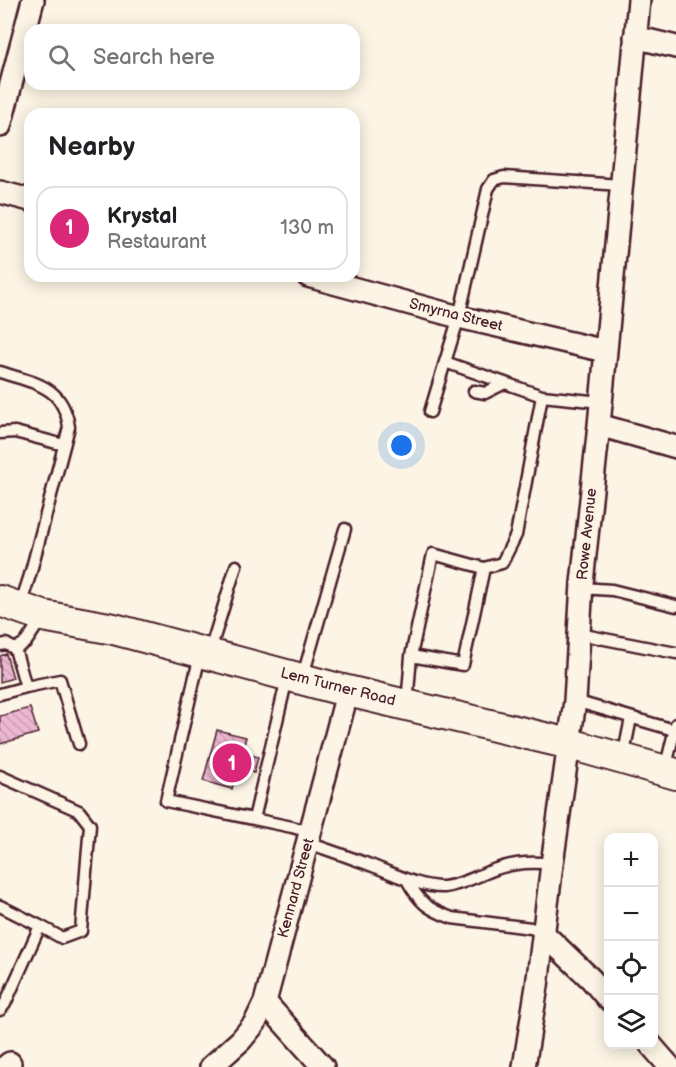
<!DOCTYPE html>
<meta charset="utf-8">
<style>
:root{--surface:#fff;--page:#f2f2f2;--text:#202124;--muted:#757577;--line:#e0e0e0;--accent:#db2777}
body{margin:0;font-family:"Balsamiq Sans",sans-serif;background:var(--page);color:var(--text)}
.controls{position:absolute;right:18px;bottom:18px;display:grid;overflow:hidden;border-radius:12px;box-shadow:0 3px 15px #0003}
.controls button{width:54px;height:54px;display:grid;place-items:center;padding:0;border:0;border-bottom:2px solid var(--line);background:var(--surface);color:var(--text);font:30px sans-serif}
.you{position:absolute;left:402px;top:446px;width:21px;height:21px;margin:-15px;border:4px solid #fff;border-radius:50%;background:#1a73e8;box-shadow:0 0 0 9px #1a73e833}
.badge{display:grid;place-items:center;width:39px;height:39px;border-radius:50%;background:var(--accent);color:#fff;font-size:20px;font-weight:700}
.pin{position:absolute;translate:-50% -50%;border:3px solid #fff;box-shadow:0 2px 6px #0006}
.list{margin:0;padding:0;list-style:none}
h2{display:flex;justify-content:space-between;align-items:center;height:78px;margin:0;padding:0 24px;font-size:26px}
h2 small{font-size:20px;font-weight:400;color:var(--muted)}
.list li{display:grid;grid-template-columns:39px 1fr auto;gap:18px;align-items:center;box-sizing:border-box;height:84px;margin:0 12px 12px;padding:0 12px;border:2px solid var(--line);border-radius:18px}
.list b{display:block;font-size:22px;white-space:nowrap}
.list p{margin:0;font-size:20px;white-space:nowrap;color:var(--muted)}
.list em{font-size:20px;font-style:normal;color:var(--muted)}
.icon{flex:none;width:33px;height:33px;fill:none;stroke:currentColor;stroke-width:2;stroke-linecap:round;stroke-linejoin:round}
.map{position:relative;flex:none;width:676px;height:1067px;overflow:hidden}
.search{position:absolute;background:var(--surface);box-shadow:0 3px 15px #0003;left:24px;top:24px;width:336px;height:66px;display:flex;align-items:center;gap:15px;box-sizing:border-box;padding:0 21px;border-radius:18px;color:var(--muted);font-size:22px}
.panel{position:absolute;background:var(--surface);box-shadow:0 3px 15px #0003;left:24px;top:108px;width:336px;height:174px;border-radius:18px}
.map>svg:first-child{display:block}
.building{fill:url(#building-back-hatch);stroke:#4a1f2b;stroke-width:1.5}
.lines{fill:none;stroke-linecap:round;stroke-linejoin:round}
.service-casing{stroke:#4a1f2b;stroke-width:15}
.minor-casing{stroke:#4a1f2b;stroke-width:26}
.secondary-casing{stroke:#4a1f2b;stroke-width:34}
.service{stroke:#fcf5e5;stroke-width:10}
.minor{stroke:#fcf5e5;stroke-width:21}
.secondary{stroke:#fcf5e5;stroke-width:30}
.labels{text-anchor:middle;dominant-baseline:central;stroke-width:6;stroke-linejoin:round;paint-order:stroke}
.street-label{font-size:15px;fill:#4a1f2b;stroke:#fcf5e5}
</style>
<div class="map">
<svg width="676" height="1067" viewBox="0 0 676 1067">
<defs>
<pattern id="building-back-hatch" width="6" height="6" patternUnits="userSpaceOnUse" patternTransform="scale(1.5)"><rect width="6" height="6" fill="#ecb7d2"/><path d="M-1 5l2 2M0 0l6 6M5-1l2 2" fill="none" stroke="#cc9db4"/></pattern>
</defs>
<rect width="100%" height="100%" fill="#fcf5e5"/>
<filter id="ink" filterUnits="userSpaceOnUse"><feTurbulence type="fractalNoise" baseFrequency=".0167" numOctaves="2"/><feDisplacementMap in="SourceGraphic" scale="12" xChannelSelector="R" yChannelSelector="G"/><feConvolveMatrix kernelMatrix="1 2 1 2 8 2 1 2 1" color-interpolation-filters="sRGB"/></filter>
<g filter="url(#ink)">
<path class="building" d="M6,654L13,678L0,682V656Z
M30,708L38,733L0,744V716Z
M217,730L246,737L242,752L258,757L254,773L237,768L232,789L203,781Z"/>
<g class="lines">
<defs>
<path id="service" d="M0,372C34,383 63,385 69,427L30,575L20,606
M474,391L485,393L505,383
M542,396L445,362L459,317L488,189L494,180L504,177L621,185
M430,412L445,362
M0,433L15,432L64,445
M484,568L502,563L516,535L542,396L601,402
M581,588L612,590L676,606
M579,634L676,653
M0,645L6,644L15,649L26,687L60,680L79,744
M15,649L26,642L42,618
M209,654L236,566
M200,655L166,801L292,827L310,832
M302,679L345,529
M0,694L26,687
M575,701L674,730
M407,704L411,656L463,665L484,568L433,554L411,656
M623,758L631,718
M665,770L676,724
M0,776L79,811L90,825L81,931L62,938L40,926
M254,819L287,678
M307,843C330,850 351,858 373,866C394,874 422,888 444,887C461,885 473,878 488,872C509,863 529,861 552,864
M407,880C420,903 427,909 452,918L531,928L543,933
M0,906L40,926L5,1004L0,1010"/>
<path id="minor" d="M635,37L676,47
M0,126L33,0
M0,192L30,200
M308,276L459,317L605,351
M599,425L676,447
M543,933L591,979L608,999
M265,1002L323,1067
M650,1044L670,1067
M5,1067L10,1063
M211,1067L241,1040L255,1023L265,1002L348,690
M524,1067L537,986L552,864L575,701L582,583L599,425L639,0"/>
<path id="secondary" d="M0,601L43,616L114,629L335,688L570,744L676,774"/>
</defs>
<use href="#service" class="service-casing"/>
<use href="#minor" class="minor-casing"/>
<use href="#secondary" class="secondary-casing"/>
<use href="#service" class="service"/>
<use href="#minor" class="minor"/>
<use href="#secondary" class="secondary"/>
</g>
</g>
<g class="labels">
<g class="street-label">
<text transform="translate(456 315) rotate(14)">Smyrna Street</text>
<text transform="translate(587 534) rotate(-84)">Rowe Avenue</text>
<text transform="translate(338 687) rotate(14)">Lem Turner Road</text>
<text transform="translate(296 888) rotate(-75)">Kennard Street</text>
</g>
</g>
</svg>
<div class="controls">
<button>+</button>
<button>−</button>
<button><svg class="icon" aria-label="locate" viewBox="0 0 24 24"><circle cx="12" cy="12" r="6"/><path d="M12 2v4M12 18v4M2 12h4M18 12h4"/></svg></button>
<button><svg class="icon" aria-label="layers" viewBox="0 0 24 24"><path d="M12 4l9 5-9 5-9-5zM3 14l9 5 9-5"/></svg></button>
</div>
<div class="you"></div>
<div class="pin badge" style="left:232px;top:763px">1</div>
<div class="search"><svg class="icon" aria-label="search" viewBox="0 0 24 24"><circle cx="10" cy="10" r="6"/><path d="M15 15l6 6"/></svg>Search here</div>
<section class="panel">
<h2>Nearby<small></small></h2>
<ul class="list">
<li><span class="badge">1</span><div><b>Krystal</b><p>Restaurant</p></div><em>130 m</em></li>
</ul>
</section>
</div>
